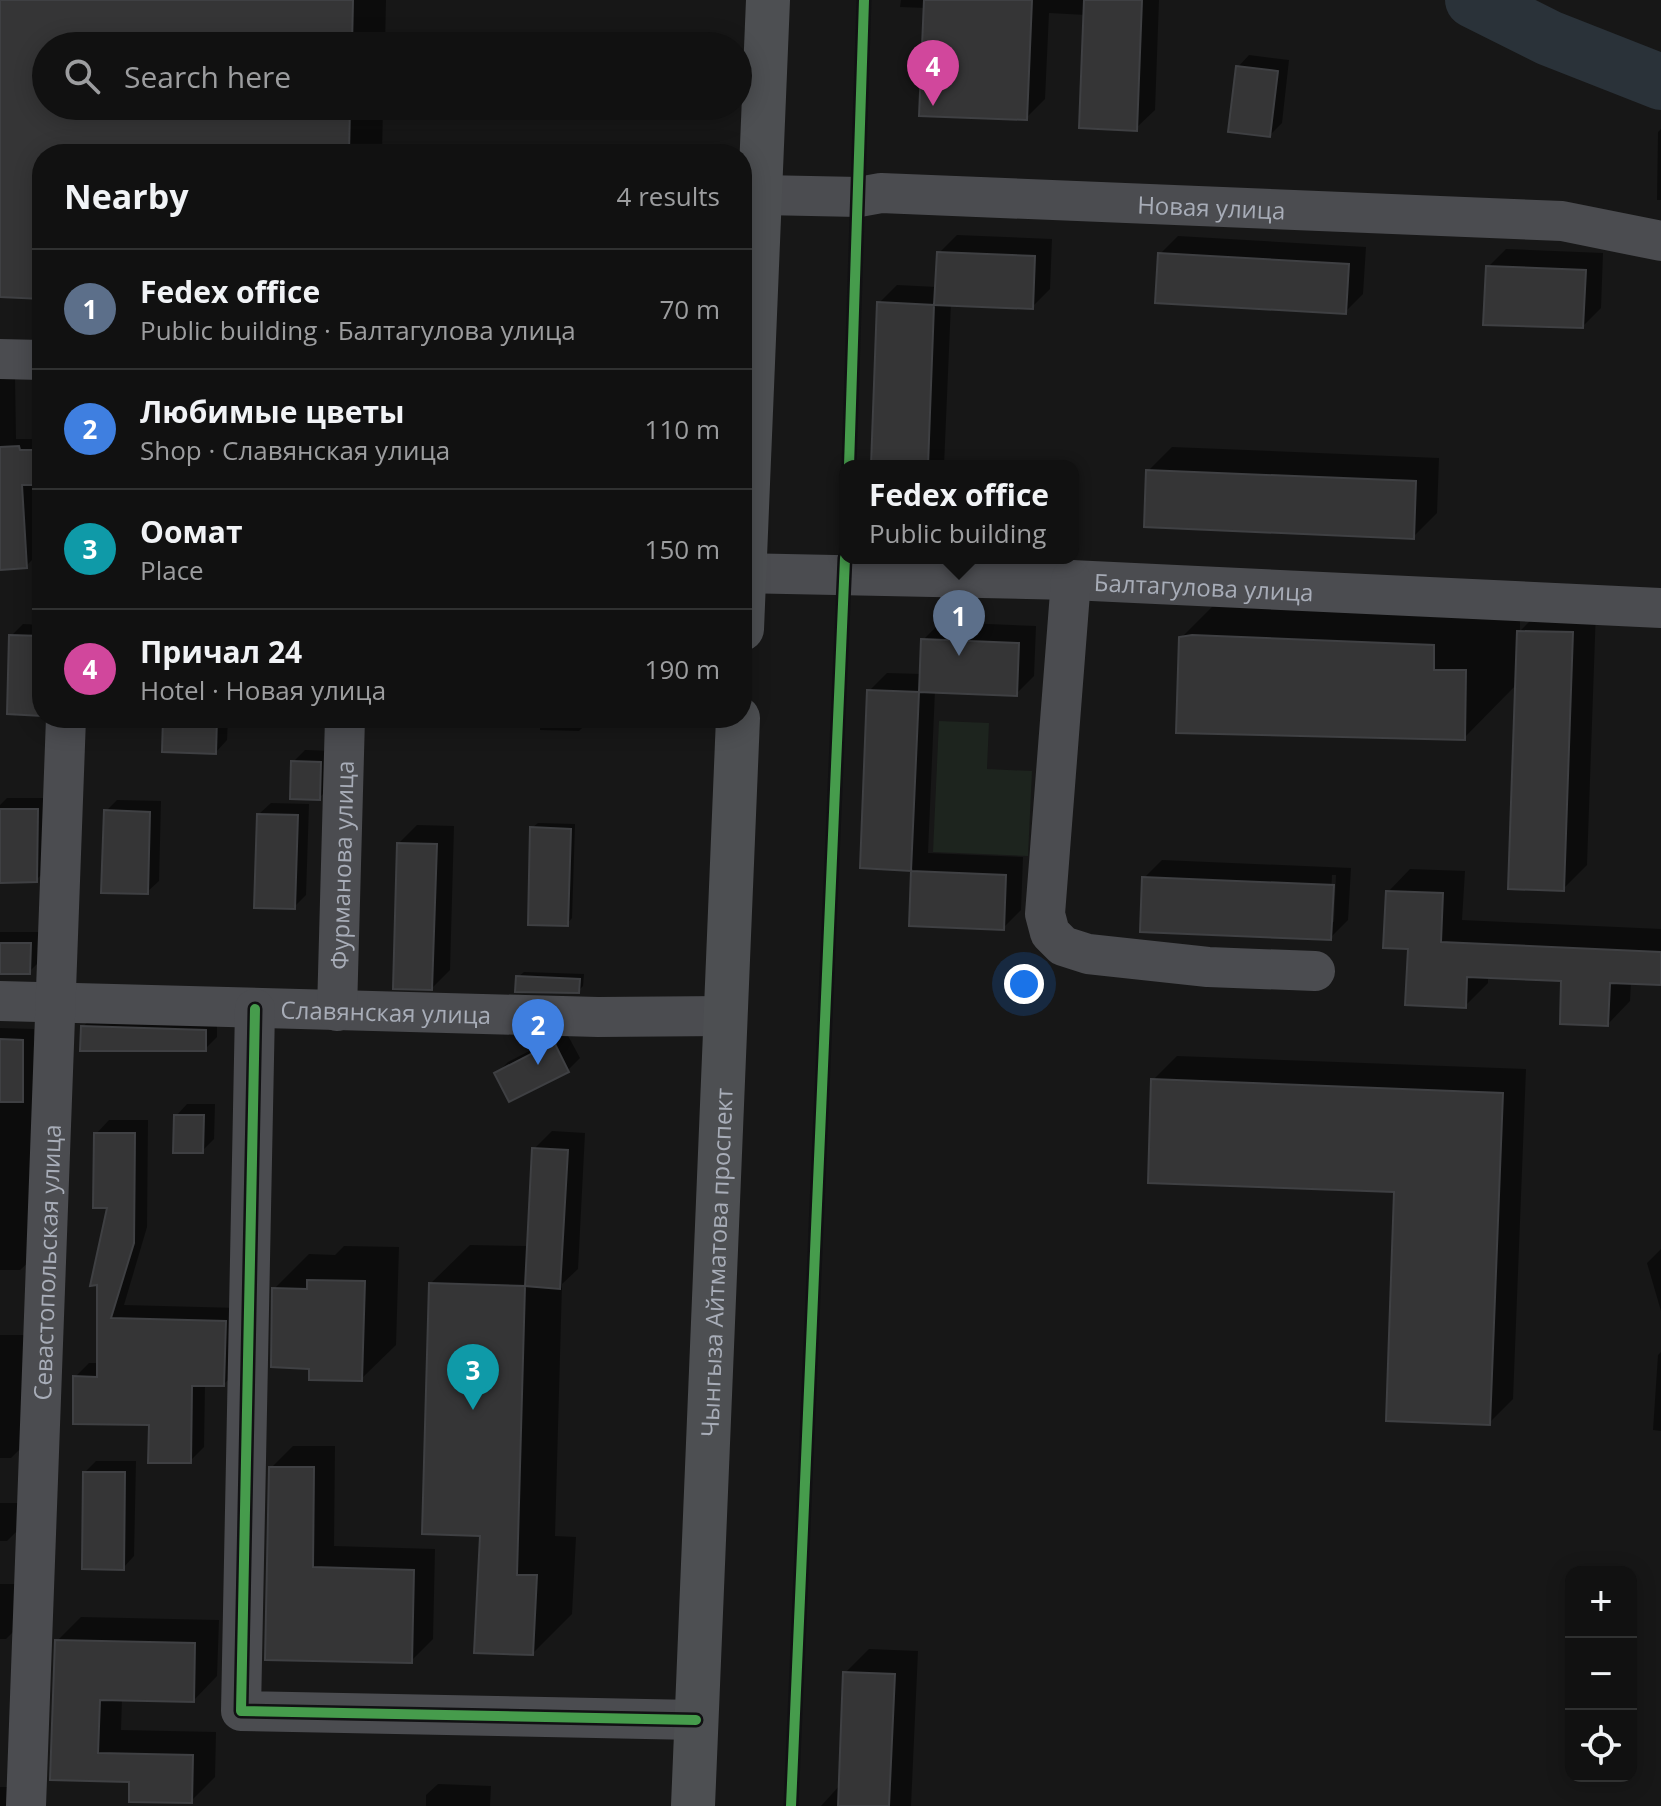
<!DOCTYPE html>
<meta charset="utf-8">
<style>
:root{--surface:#111;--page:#1a1a1a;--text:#f1f3f6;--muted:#9c9d9f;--line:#303131;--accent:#d93025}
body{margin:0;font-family:"Open Sans",sans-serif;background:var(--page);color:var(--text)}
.controls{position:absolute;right:24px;bottom:24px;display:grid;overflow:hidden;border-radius:16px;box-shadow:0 4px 20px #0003}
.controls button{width:72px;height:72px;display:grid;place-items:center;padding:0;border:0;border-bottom:2px solid var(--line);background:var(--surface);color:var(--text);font:40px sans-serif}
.you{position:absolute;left:1024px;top:984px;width:28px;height:28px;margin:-20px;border:6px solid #fff;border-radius:50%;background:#1a73e8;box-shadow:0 0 0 12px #1a73e833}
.badge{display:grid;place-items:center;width:52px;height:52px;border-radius:50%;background:var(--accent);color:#fff;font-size:26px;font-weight:700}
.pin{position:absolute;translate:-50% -66px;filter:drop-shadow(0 2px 4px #0008)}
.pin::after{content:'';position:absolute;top:42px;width:28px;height:24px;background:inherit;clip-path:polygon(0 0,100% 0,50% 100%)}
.popup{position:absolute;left:839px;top:460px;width:240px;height:104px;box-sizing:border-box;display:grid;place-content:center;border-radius:16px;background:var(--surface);filter:drop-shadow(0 2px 6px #0005);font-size:26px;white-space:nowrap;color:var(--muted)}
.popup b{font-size:30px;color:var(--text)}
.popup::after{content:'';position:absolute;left:50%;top:100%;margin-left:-16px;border:16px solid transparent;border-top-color:var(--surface)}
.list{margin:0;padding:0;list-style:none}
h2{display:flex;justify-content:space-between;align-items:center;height:104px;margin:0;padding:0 32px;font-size:34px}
h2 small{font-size:26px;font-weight:400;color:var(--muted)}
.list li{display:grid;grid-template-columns:52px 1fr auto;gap:24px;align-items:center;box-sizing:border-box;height:120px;padding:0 32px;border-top:2px solid var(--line)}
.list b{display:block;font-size:30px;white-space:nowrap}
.list p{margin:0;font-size:26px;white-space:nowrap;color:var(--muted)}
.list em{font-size:26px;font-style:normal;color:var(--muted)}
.icon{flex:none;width:44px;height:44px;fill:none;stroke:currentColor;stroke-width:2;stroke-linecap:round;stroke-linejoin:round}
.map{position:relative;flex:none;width:1661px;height:1806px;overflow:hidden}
.search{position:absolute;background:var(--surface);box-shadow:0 4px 20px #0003;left:32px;top:32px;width:720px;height:88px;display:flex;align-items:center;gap:20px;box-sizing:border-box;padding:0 28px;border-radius:44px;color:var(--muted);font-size:30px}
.panel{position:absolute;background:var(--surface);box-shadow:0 4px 20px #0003;left:32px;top:144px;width:720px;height:584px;border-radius:32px}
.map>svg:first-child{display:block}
.green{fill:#1d241e}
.shadow{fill:#0007;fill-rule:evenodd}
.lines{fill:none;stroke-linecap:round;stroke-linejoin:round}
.river{stroke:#2a3239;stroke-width:56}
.building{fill:#353536;stroke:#3f4043;stroke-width:2}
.minor{stroke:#4b4c50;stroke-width:40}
.major{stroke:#4d4f52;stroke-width:44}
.cycleway-casing{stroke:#111113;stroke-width:15}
.cycleway{stroke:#469c4c;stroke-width:10}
.labels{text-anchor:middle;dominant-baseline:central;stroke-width:6;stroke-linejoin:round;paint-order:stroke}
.street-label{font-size:24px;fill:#a8adb8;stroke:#111113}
</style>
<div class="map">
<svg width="1661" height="1806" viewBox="0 0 1661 1806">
<rect width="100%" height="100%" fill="#171717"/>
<path class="green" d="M939,721L989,723L987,769L1032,771L1028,856L933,852Z"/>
<path class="shadow" d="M0,0H386L385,46H46V106H383L382,154H42V297L0,295Z
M901,0H1159L1155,110L1136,128L1086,15L1049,13L1045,99L1026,118L926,8L900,7Z
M1249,55L1289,60L1282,123L1270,135L1238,67Z
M1661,129V200H1657L1658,132Z
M957,235L1052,239L1050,289L1032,307L951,303L944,466H951H873L879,303L897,285L937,287L939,253Z
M1178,236L1366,247L1363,294L1345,312L1160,254Z
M1506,249L1603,253L1601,308L1583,326L1488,267Z
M0,377H15L16,439H42V482L33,483L38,554L26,566L0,568Z
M1172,447L1439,458L1437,513L1413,537L1148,471Z
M1236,583L1520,616V631L1543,608L1596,609L1587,865L1563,889L1517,684L1464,738L1181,638Z
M941,622L1036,626L1034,676L1016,694L935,690L928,853L1023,857L1021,910L1003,928L911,924L913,869L862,866L869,691L887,673L922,674L923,640Z
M23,624L42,625V713L11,636Z
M165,718H228L227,740L216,752Z
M540,718H585L584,726L579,731L540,730Z
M305,750L332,751L331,786L319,798L293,762Z
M7,798H49L48,868L36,880L0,881V805Z
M117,800L161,801L159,881L147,892L106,811Z
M271,803L309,804L306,895L294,907L259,814Z
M538,823L575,824L572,918L567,924L532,828Z
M417,825L454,826L450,970L432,988L399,843Z
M1162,860L1351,868L1348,920L1330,938L1144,878ZM1332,875H1336L1334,922H1330Z
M1410,869L1465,871L1462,920L1661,929V983L1631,982L1630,1001L1608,1024L1563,979L1488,976V983L1465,1006L1410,947L1388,892Z
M0,932H42L41,960L29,972H0Z
M524,972L584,974L583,986L578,991L518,977Z
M94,1015L217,1018V1037L205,1049L83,1027Z
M0,1028L34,1029L32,1259L20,1270H0Z
M566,1032L580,1058L568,1070L510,1100L496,1074L508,1062Z
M1177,1056L1526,1069L1513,1399L1489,1423L1396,1190L1153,1080Z
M187,1104H215L214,1139L202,1151L176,1116Z
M109,1120H148L147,1227L124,1305L239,1308L238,1370L224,1384H205L204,1447L190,1461L151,1423L75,1377L89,1363H99L110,1206L96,1134Z
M552,1131L585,1133L578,1269L562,1284L555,1536L576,1537L572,1614L533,1653L482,1534L430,1284L470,1245L529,1246L534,1149Z
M344,1246L399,1247L396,1345L361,1379L311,1367L274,1289L309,1254L335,1255Z
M1661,1249V1311L1647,1263Z
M0,1335H28L23,1446L11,1458H0Z
M1661,1352V1431L1653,1430L1658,1355Z
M293,1446H335L334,1546L435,1549L433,1639L411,1661L267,1658L271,1468Z
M96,1461H136L134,1556L123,1568L85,1472Z
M0,1503H19V1529L7,1541H0Z
M0,1584H18V1627L6,1639H0Z
M81,1617L219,1620L217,1676L194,1700L122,1698L121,1730L216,1732L215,1777L191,1801L131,1780L52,1779L57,1641Z
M869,1649L918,1651L911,1806H821L841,1784L845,1673Z
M438,1784L491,1786L490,1806H426V1795Z
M0,1787H7L6,1806H0Z"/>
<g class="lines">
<path class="river" d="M1473,0L1549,38L1661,82"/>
</g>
<path class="building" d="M0,0H353L352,46H46V106H350L349,154H42V299L0,297Z
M924,0H1032L1027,120L919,116Z
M1084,0H1142L1137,131L1079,128Z
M1236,66L1278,71L1270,137L1228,132Z
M937,252L1035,256L1033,309L934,305Z
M1158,253L1349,264L1346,314L1155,303Z
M1486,266L1586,270L1583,328L1483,325Z
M877,302L934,305L928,466H871Z
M19,446L20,450H42V485H22L27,568L0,570V447Z
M1146,470L1416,481L1414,539L1144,527Z
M1517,631L1573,632L1564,891L1508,889Z
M9,635L42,636V716L7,714Z
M1192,635L1434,645V670H1466L1465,740L1176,733L1179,637Z
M921,639L1019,643L1017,696L919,692Z
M867,690L919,692L911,871L860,868Z
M163,718H217L216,754L162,752Z
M291,761L321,762L320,800L290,799Z
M0,809H38L37,882L0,883Z
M104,810L150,812L148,894L101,893Z
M257,814L298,815L295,909L254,908Z
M530,827L571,829L568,926L528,925Z
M397,843L437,844L432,990L393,989Z
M911,871L1006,875L1004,930L909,926Z
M1142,877L1334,885L1331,940L1140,932Z
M1386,891L1443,893L1441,942L1661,952V985L1610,983L1608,1026L1560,1024L1561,981L1467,977L1466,1008L1405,1005L1408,949L1383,948Z
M0,943H31L30,974H0Z
M516,976L580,979L579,993L515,992Z
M81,1026L206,1030V1051H80Z
M0,1039L23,1040V1102H0Z
M554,1042L569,1072L509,1102L494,1073Z
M1151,1079L1503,1093L1490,1425L1386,1421L1394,1192L1148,1183Z
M174,1115H204L203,1153H173Z
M94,1133H135L134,1243L111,1318L226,1321L224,1386H192L191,1463H148L149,1425L73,1424V1376L97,1377V1285L90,1286L107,1208H93Z
M532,1148L568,1150L560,1289L525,1286Z
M307,1280L365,1281L362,1381L309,1380V1369L271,1367L272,1288L307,1289Z
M429,1283L525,1286L517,1575H537L533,1655L474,1653L480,1536L422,1534Z
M269,1467H314L313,1567L414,1570L412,1663L265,1660Z
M83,1472H125L124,1570L82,1569Z
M55,1640L195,1643L194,1702L100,1700L98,1753L193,1755L192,1803L129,1802V1782L50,1780Z
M843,1672L895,1674L889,1806H838Z"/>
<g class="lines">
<g class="minor">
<path id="s1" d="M760,195L859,197L881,193L1562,221L1661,241"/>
<path d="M0,359L42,360"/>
<path id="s2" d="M744,573L1071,580L1661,608"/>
<path d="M1071,580L1045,914L1050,933L1063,946L1088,954L1208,967L1315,971"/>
<path id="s3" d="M0,1001L598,1017L725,1016"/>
<path d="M255,1009L241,1711L696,1720"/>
<path id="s4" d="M337,1011L345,718"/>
<path id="s5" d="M26,1806L66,718"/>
</g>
<g class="major">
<path d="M742,629L768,0"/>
<path id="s6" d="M693,1806L738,718"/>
</g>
<defs>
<path id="cycleway" d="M849,466L864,0
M255,1009L241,1711L696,1720
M791,1806L845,558"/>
</defs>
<use href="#cycleway" class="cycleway-casing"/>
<use href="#cycleway" class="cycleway"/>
</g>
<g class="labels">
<g class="street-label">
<text stroke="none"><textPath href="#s1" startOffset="452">Новая улица</textPath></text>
<text stroke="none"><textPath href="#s2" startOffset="460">Балтагулова улица</textPath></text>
<text stroke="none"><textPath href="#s4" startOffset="146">Фурманова улица</textPath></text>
<text stroke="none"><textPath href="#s3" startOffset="386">Славянская улица</textPath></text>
<text stroke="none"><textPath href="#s5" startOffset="544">Севастопольская улица</textPath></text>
<text stroke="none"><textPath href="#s6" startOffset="544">Чынгыза Айтматова проспект</textPath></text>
</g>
</g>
</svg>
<div class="controls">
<button>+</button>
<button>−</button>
<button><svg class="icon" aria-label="locate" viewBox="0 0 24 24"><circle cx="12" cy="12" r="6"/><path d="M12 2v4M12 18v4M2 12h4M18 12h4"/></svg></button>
</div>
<div class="you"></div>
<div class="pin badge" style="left:959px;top:656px;background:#5c6f8a">1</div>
<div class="popup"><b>Fedex office</b>Public building</div>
<div class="pin badge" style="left:538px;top:1065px;background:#3f7fe0">2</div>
<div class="pin badge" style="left:473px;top:1410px;background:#0f9aa8">3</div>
<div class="pin badge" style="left:933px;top:106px;background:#d1479c">4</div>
<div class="search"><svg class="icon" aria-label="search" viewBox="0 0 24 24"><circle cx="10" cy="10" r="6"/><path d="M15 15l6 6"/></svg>Search here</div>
<section class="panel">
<h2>Nearby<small>4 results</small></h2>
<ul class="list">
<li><span class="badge" style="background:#5c6f8a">1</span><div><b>Fedex office</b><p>Public building · Балтагулова улица</p></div><em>70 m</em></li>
<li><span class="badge" style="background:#3f7fe0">2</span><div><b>Любимые цветы</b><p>Shop · Славянская улица</p></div><em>110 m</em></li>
<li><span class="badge" style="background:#0f9aa8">3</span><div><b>Оомат</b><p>Place</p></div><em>150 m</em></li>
<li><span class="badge" style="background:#d1479c">4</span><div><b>Причал 24</b><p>Hotel · Новая улица</p></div><em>190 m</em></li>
</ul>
</section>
</div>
